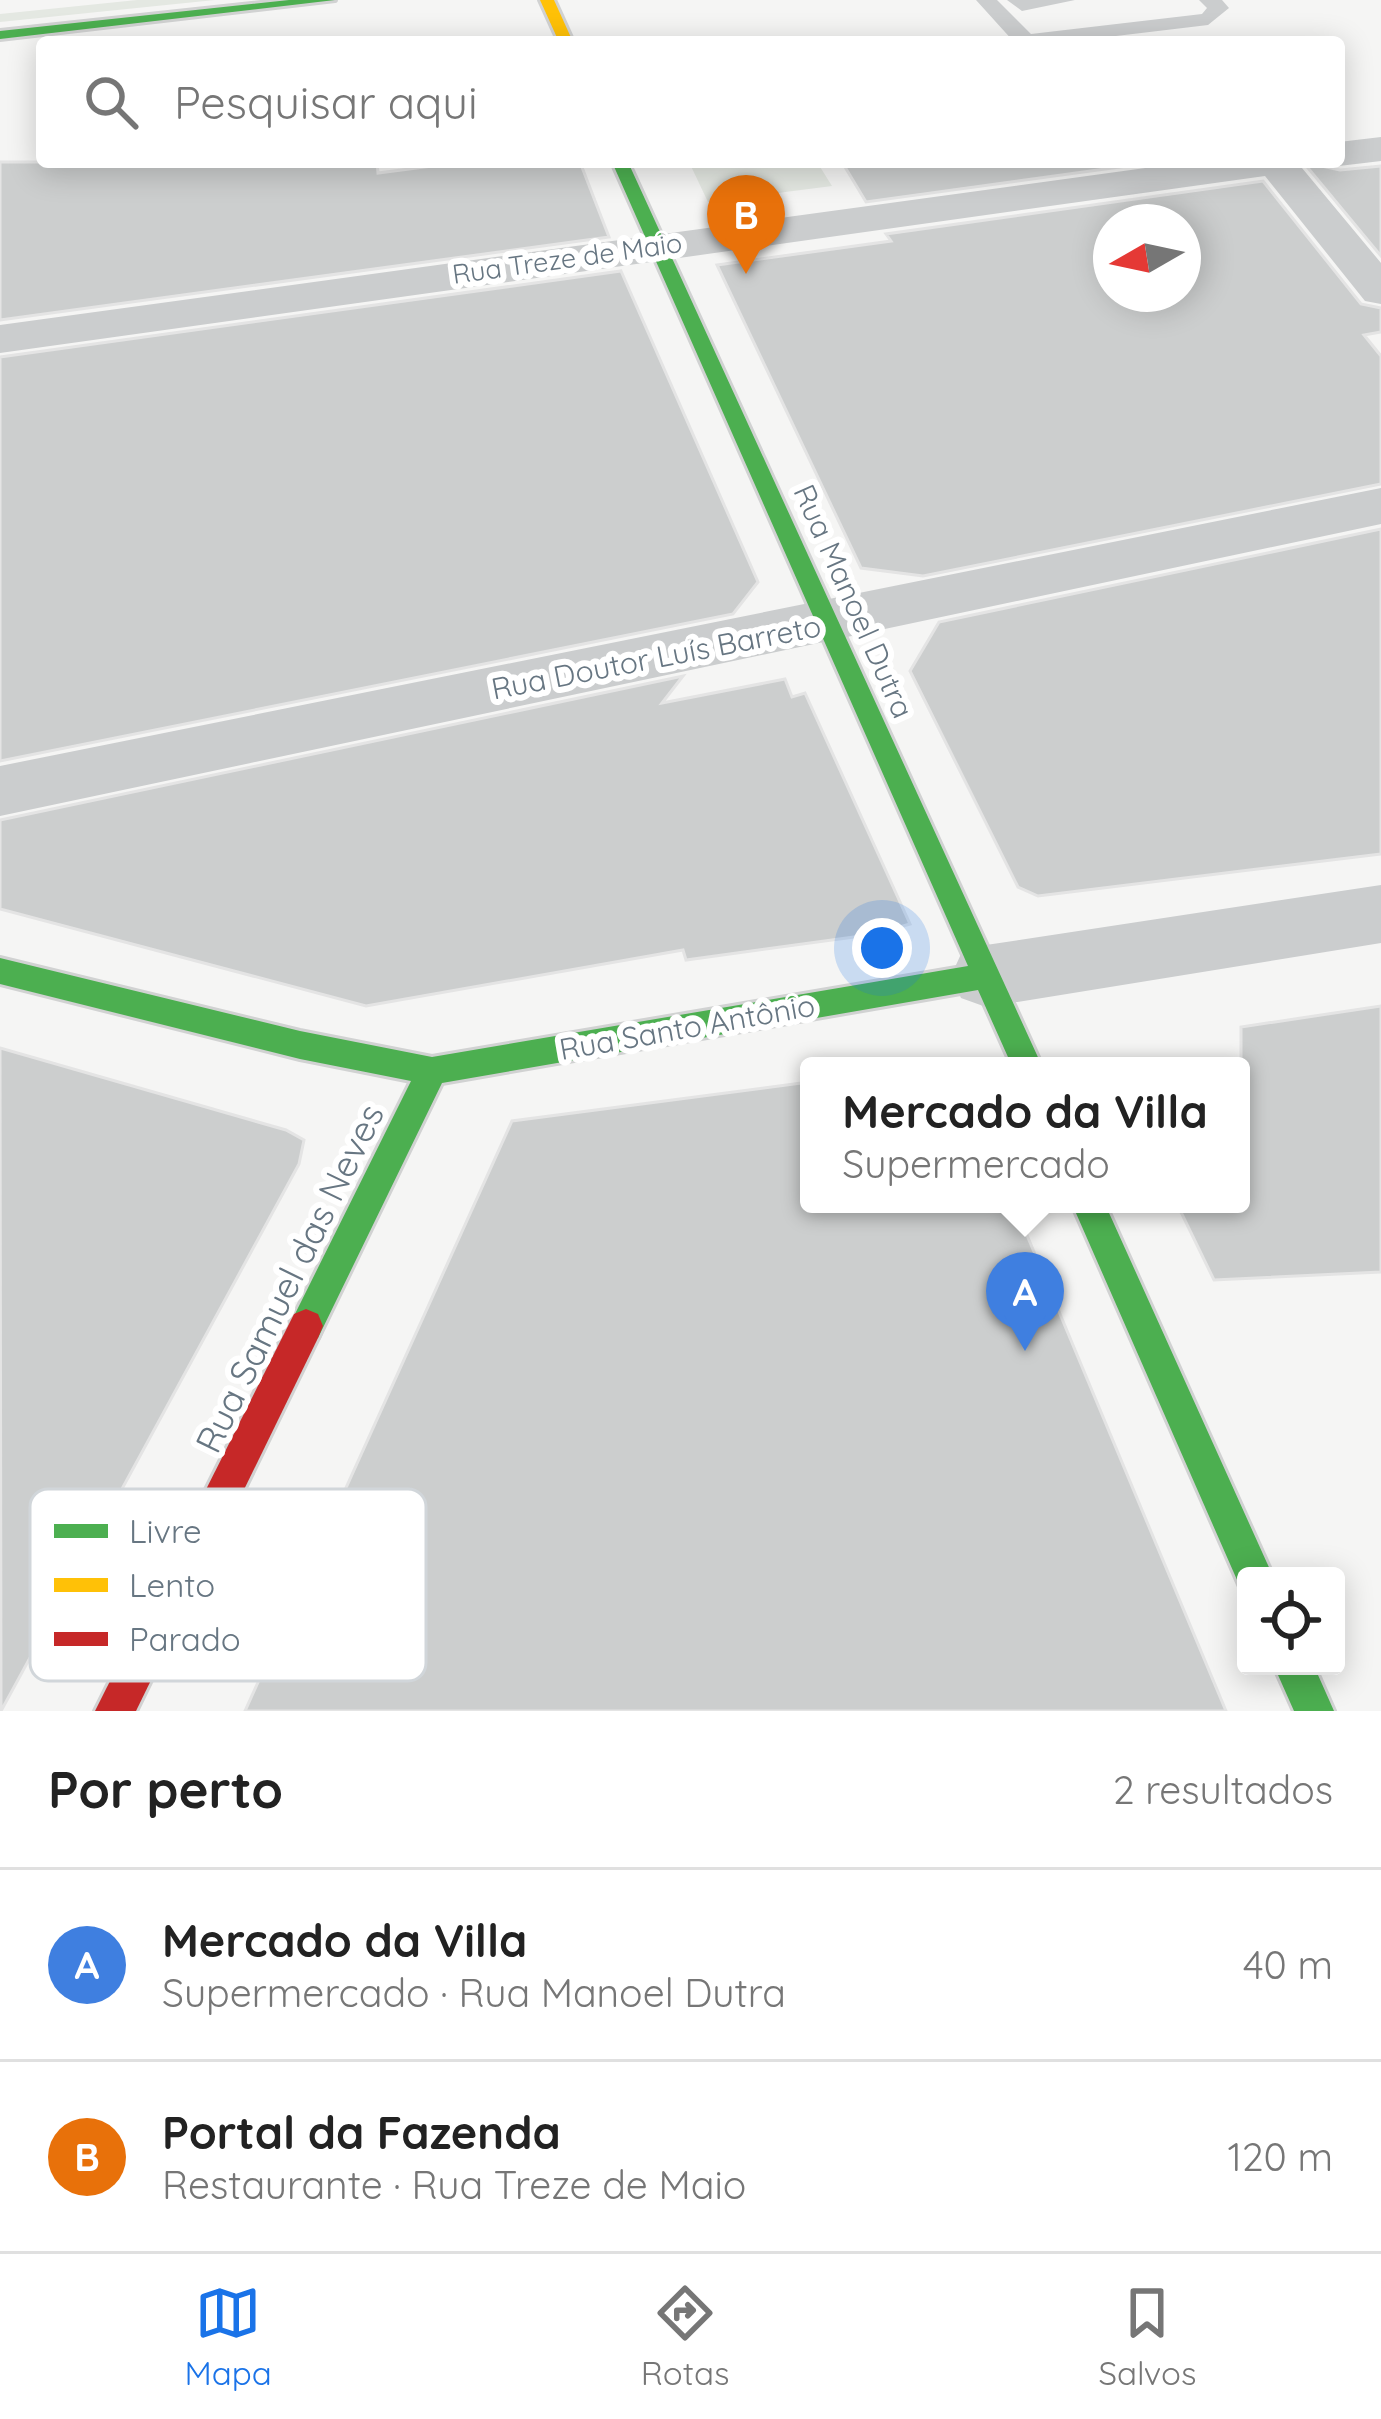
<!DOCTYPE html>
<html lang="pt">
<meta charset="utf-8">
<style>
:root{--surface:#fff;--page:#f6f6f6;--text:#222;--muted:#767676;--line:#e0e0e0;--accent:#1a73e8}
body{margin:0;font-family:Quicksand,sans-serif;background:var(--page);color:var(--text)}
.controls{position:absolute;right:36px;bottom:36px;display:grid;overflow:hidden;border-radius:12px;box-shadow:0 6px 30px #0003}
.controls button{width:108px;height:108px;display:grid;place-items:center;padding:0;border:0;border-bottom:3px solid var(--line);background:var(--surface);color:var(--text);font:60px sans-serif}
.compass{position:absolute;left:1093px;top:204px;width:108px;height:108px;border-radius:50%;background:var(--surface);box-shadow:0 6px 30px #0003;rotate:261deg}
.you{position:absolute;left:882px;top:948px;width:42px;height:42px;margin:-30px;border:9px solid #fff;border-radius:50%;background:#1a73e8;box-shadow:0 0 0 18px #1a73e833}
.badge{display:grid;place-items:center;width:78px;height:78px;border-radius:50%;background:var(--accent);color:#fff;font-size:39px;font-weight:700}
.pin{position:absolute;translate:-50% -99px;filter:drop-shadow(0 3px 6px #0008)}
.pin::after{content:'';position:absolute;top:63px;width:42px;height:36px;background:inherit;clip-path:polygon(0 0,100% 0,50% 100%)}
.popup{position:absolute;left:800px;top:1057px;width:450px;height:156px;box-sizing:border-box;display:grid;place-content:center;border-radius:12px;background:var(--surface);filter:drop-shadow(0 3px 9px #0005);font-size:39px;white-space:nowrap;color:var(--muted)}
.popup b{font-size:45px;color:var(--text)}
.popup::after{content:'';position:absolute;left:50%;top:100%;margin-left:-24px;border:24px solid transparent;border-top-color:var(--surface)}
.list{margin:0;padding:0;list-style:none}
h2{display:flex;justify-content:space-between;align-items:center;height:156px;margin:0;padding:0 48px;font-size:51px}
h2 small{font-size:39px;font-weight:400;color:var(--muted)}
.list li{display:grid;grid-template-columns:78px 1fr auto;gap:36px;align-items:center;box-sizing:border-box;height:192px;padding:0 48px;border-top:3px solid var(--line)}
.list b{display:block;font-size:45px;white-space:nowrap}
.list p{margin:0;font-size:39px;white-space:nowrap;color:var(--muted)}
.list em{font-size:39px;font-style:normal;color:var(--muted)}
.icon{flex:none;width:66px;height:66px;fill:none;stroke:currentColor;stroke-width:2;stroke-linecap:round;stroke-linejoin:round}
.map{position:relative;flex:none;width:1381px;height:1711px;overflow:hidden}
.search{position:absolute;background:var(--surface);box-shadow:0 6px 30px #0003;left:36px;right:36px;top:36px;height:132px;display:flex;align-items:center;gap:30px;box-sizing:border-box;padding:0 42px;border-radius:12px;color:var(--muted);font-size:45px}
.sheet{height:540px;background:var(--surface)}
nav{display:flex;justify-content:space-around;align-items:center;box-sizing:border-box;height:168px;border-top:3px solid var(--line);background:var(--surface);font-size:33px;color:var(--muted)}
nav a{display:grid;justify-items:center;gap:6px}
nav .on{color:var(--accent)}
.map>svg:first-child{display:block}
.green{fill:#e4e8e2}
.building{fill:#cccece;stroke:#e4e4e4;stroke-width:3;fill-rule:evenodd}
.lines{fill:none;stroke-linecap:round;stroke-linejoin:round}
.fast-casing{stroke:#d1d2d2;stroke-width:6}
.slow-casing{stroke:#d1d2d2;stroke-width:6}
.jam-casing{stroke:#d1d2d2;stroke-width:6}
.lane{fill:#cbcdce;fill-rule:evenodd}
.street{fill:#cbcdce;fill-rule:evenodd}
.fast{fill:#4caf50;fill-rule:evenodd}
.slow{fill:#ffc107;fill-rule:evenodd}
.jam{fill:#c62828;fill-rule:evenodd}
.labels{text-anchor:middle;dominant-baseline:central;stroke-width:12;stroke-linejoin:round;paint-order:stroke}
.far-street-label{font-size:27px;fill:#677682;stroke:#fff}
.street-label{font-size:30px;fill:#677682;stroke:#fff}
.near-street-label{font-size:36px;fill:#677682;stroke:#fff}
.key{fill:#fff;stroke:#d1d6da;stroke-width:3}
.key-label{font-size:33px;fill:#677682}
</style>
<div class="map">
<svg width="1381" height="1711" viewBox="0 0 1381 1711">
<rect width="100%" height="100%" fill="#f5f5f4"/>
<path class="green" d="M137,0H215L0,22V14Z
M689,162H817L832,186L708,202Z"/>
<path class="building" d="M0,162H377L378,173L463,162H580L609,237L0,320Z
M842,162H1156L866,202Z
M1303,162L1340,170L1381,166V256Z
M1263,181L1361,304L1381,308V332L1364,335L1381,356V484L923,576L861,568L717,265L891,241L886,234ZM1111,222H1183V294H1111Z
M621,271L758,582L733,614L0,761V357Z
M1381,529V854L1038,896L1018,887L910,671L939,622Z
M683,676L662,703L785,679L792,697L805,693L910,924L876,934L686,960L683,950L366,1006L0,909V820Z
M1381,1006V1272L1214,1280L1177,1204H1241V1027Z
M0,1048L286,1130L304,1140L299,1164L1,1711Z
M809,1082V1204H1014L1226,1711H245L512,1121Z"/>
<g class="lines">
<defs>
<path id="fast" d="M289,0H335L0,39V31Z
M612,162H628L1042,1066H1012L978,990L442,1083L318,1338L306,1343L294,1338L289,1326L411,1081L300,1059L0,984V958L300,1031L432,1057L968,966Z
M1072,1204H1105L1267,1563L1273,1576H1246V1592L1241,1589Z
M1274,1666H1314L1334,1711H1294Z"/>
<path id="slow" d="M540,0H554L573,42H559Z"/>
<path id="jam" d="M306,1309L318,1314L323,1326L318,1338L136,1711H95L294,1314Z"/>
</defs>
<use href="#fast" class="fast-casing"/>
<use href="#slow" class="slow-casing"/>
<use href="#jam" class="jam-casing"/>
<path class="lane" d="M976,0H997L1031,34L1202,14L1207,8L1199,0H1222L1229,8L1208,25L1066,42H1014Z
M1007,0H1075L1022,11Z"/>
<path class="street" d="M1381,137V161L1339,166L1325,162H1339V142Z
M1189,162H1297L1381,263V304L1365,301L1265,176L0,353V325Z
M1381,488V524L0,816V766Z
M1381,885V943L986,1007L961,998L951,976L961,954L986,945Z"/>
<use href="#fast" class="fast"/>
<use href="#slow" class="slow"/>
<use href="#jam" class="jam"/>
</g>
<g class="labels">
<g class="far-street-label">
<text transform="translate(567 258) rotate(-8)">Rua Treze de Maio</text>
</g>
<g class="street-label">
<text transform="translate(854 601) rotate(66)">Rua Manoel Dutra</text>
<text transform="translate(656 657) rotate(-11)">Rua Doutor Luís Barreto</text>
<text transform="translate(687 1027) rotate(-10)">Rua Santo Antônio</text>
</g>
<g class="near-street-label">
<text transform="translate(289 1278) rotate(-64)">Rua Samuel das Neves</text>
</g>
</g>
<rect x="30" y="1489" width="396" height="192" rx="18" class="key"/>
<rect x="54" y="1524" width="54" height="14" fill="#4caf50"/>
<rect x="54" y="1578" width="54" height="14" fill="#ffc107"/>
<rect x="54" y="1632" width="54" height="14" fill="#c62828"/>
<g class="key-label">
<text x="129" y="1543">Livre</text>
<text x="129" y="1597">Lento</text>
<text x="129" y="1651">Parado</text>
</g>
</svg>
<div class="controls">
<button><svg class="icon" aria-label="locate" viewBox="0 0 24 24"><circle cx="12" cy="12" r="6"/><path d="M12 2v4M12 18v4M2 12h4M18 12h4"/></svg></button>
</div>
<svg class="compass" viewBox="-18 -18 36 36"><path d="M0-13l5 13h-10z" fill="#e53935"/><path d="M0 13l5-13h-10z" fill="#767676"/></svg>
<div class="you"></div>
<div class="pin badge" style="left:1025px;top:1351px;background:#3f7fe0">A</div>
<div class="popup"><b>Mercado da Villa</b>Supermercado</div>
<div class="pin badge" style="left:746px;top:274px;background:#e8710a">B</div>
<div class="search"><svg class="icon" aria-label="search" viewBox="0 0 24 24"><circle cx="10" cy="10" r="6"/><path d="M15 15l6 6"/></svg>Pesquisar aqui</div>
</div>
<section class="sheet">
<h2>Por perto<small>2 resultados</small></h2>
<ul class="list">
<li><span class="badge" style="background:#3f7fe0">A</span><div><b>Mercado da Villa</b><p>Supermercado · Rua Manoel Dutra</p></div><em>40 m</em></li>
<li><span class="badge" style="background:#e8710a">B</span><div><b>Portal da Fazenda</b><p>Restaurante · Rua Treze de Maio</p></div><em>120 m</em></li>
</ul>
</section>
<nav>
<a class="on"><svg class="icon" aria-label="map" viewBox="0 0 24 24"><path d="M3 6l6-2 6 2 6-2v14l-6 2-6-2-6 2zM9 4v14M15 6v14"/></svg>Mapa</a>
<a><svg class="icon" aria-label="directions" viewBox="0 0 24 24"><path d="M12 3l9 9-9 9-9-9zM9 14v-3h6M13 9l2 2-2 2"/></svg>Rotas</a>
<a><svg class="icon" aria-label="saved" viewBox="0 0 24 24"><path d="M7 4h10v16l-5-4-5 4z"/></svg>Salvos</a>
</nav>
